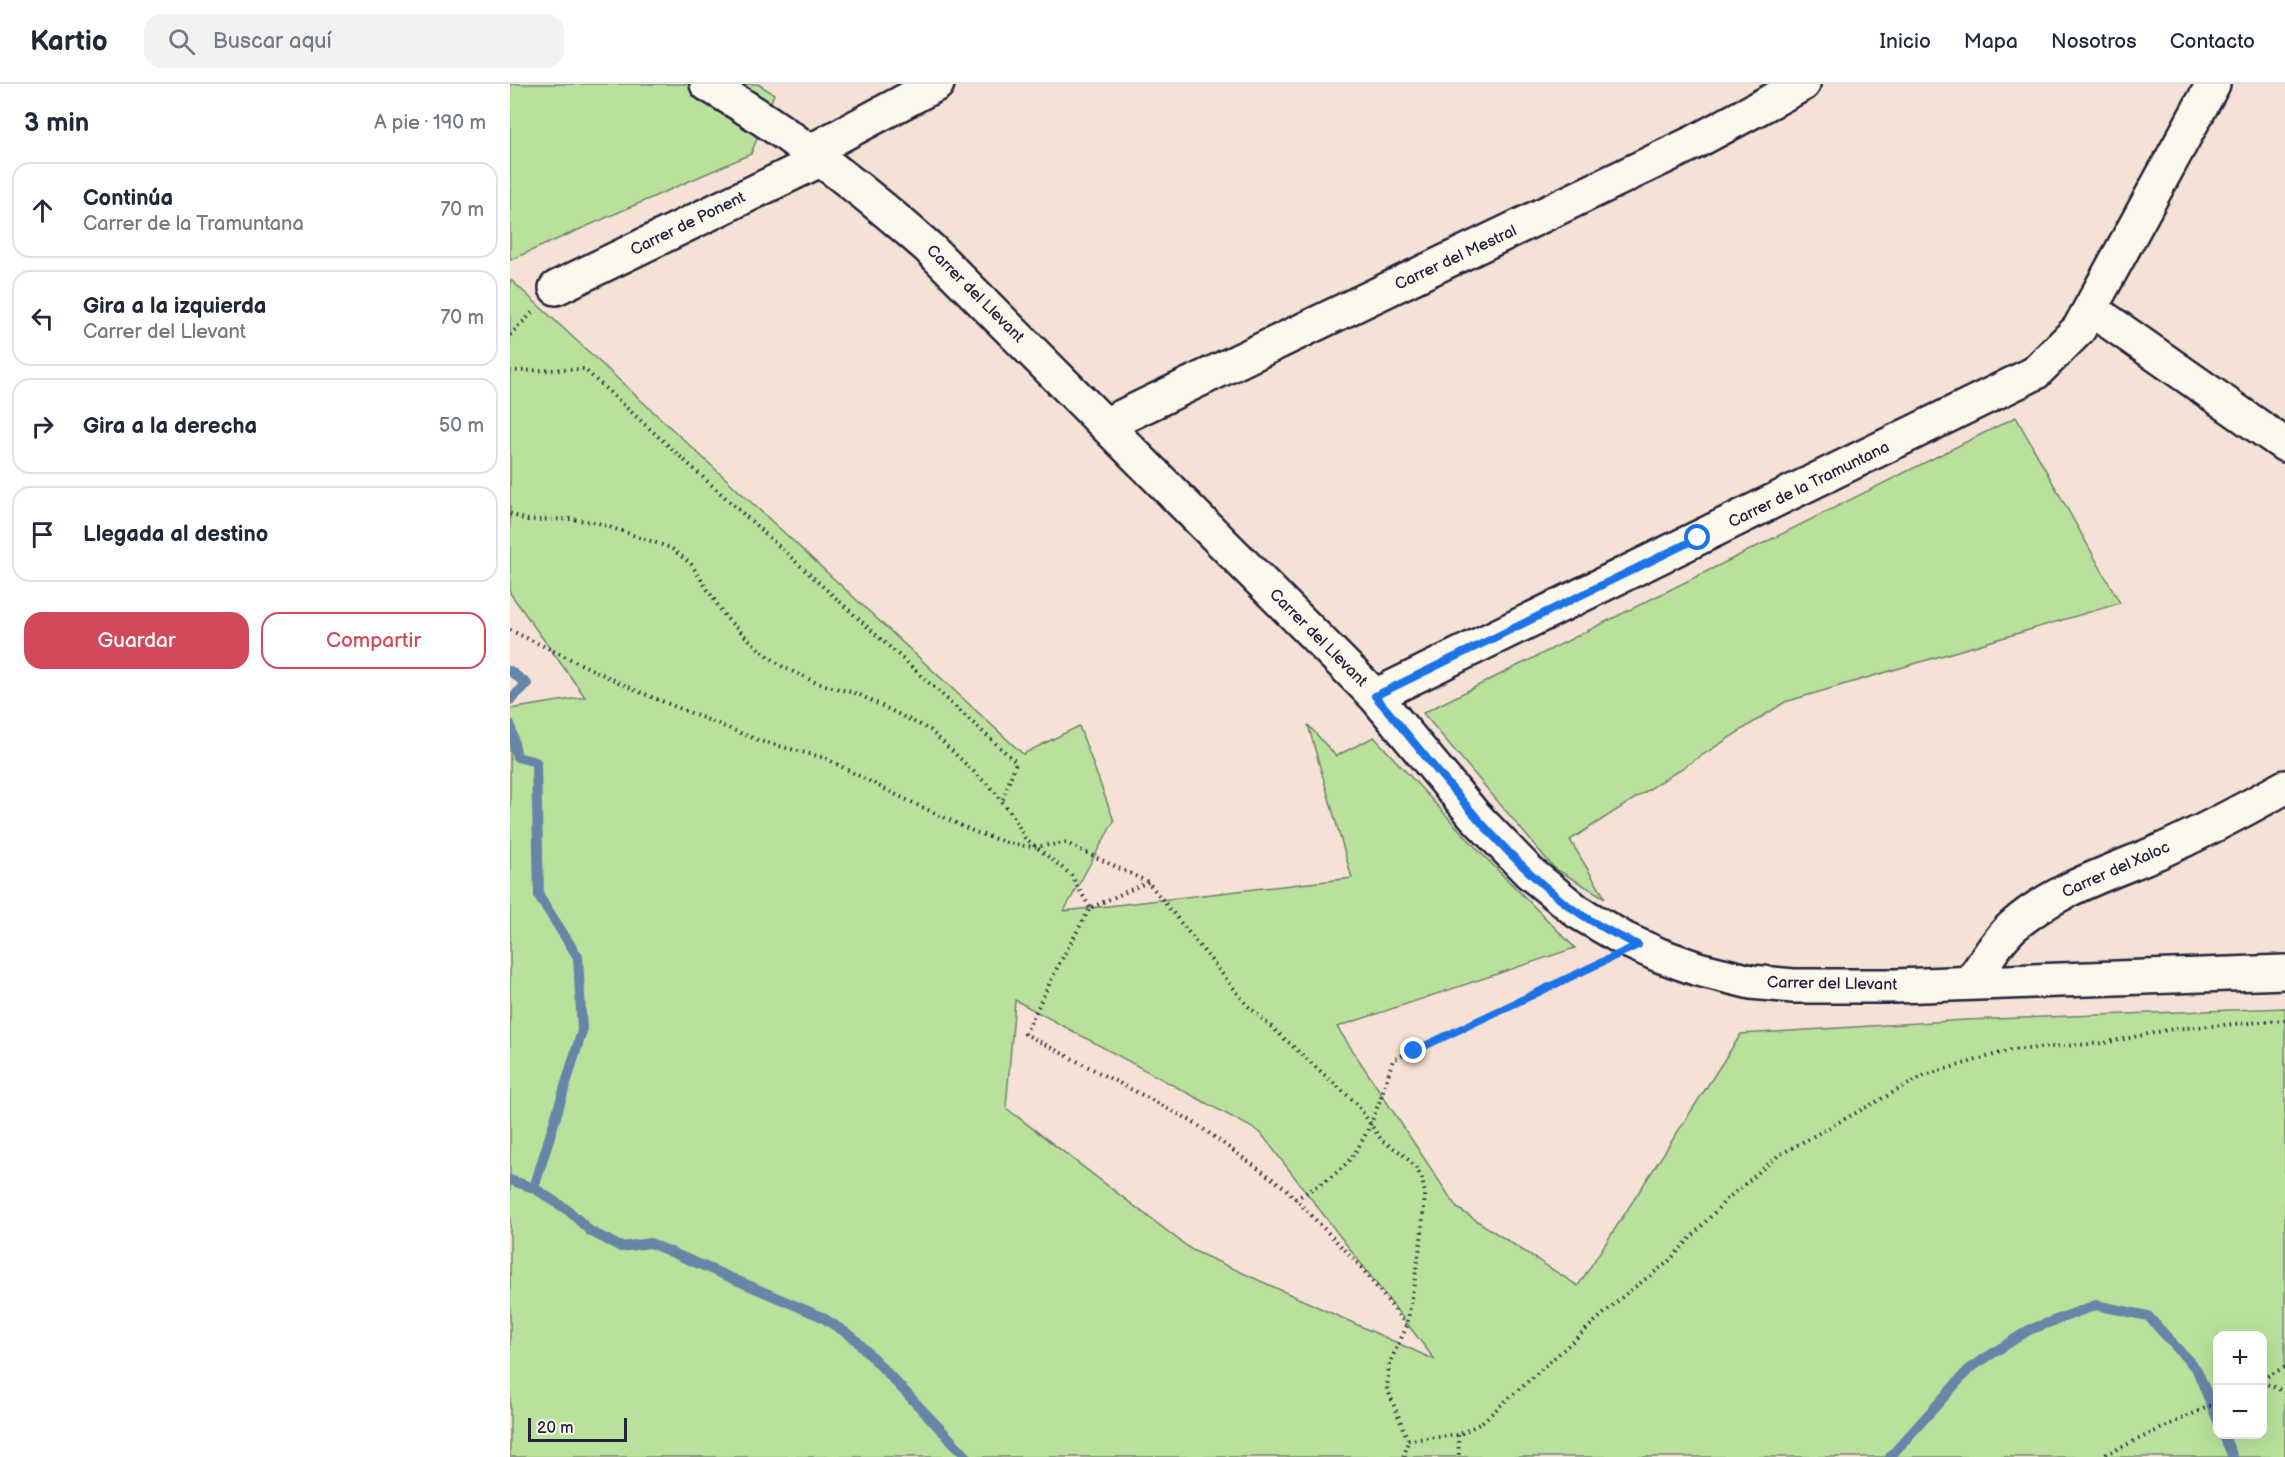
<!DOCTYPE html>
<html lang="es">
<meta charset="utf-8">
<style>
:root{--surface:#fff;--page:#f2f2f3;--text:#1f2937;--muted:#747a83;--line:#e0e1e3;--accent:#d1495b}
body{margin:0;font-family:"Balsamiq Sans",sans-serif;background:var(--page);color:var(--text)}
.controls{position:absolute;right:18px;bottom:18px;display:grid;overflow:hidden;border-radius:12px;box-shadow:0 6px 24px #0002}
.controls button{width:54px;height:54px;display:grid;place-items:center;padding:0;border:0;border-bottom:2px solid var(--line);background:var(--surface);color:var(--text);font:30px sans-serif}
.scale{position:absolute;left:18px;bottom:15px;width:99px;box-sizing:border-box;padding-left:6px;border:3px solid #22223b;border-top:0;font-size:16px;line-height:21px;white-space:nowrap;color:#22223b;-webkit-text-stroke:4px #fbf7ec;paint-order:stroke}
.stop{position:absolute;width:18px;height:18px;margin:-14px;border:4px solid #1a73e8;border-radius:50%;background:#fff}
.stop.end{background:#1a73e8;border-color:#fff;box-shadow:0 2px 6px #0008}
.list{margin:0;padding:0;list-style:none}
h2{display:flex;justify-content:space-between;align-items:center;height:78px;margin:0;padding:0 24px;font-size:26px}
h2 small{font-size:20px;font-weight:400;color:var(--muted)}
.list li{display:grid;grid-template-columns:39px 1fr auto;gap:18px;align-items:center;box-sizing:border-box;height:96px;margin:0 12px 12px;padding:0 12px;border:2px solid var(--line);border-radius:18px}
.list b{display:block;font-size:22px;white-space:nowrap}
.list p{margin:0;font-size:20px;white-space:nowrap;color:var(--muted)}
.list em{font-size:20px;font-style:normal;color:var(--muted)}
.actions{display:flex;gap:12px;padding:18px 24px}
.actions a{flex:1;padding:14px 0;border:2px solid var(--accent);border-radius:18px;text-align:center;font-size:21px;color:var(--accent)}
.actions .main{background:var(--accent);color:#fff}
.icon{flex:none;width:33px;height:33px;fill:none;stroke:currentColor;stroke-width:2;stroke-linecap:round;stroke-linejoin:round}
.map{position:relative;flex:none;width:1775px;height:1373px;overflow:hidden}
header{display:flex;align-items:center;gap:36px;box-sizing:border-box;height:84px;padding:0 30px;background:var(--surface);border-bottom:2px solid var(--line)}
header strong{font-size:28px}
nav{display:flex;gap:33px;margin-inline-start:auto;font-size:21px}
.search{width:420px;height:54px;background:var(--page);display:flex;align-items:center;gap:15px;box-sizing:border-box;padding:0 21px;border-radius:18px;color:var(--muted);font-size:22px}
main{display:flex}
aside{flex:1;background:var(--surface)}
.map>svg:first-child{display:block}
.green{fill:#b9e19c;stroke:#6e826c;stroke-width:1.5;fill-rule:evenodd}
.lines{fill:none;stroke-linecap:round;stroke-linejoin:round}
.stream{stroke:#6686a8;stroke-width:10}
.street-casing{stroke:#22223b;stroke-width:38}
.path{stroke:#22223b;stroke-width:4;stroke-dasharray:1.5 4.5;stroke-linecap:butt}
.street{stroke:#fbf7ec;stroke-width:33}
.route{stroke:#1a73e8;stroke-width:8}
.labels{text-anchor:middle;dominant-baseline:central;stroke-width:4.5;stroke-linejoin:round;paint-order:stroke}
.street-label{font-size:16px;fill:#22223b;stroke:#fbf7ec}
</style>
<header>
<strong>Kartio</strong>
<div class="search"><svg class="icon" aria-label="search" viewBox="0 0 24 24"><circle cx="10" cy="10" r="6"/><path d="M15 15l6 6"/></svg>Buscar aquí</div>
<nav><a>Inicio</a><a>Mapa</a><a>Nosotros</a><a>Contacto</a></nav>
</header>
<main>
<aside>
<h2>3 min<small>A pie · 190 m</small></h2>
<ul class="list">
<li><svg class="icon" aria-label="ahead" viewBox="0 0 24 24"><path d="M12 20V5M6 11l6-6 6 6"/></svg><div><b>Continúa</b><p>Carrer de la Tramuntana</p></div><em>70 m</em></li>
<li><svg class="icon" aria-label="left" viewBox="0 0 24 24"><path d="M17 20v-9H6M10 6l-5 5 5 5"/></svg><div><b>Gira a la izquierda</b><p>Carrer del Llevant</p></div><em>70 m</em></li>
<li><svg class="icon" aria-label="right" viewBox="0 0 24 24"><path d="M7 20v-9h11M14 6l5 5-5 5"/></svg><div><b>Gira a la derecha</b></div><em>50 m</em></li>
<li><svg class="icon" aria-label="arrive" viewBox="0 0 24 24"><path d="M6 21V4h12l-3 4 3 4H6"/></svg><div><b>Llegada al destino</b></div></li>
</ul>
<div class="actions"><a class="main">Guardar</a><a>Compartir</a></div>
</aside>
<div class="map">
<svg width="1775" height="1373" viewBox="0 0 1775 1373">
<rect width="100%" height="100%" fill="#f5e1d5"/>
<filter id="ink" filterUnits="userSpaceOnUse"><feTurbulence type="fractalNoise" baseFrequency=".0167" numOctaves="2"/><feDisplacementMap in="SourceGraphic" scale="12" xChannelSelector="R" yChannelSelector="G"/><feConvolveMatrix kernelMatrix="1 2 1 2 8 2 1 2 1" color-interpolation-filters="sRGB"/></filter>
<g filter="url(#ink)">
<path class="green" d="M0,0H248L264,10L241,70L0,176Z
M0,195L513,670L569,642L604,737L554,827L842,794L798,641L826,672L864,653L969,767L1065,864L827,943L947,1124L1068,1202L1231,950L1456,936L1775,924V1373H0V625L75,613L0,509ZM505,916L750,1048L925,1276L682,1166L496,1024ZM1708,1252H1752V1350H1708Z
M1506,333L1610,519L1275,618L1060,756L1095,814L1044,784L913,629Z"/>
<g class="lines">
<path class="stream" d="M0,587L17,600L0,616
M0,640L7,673L26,678L29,812L68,873L72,947L24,1104
M0,1096L24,1104L59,1127L80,1147L111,1163L140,1159L312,1233L344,1254L457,1373
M1713,1350L1723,1373
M1380,1373L1460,1284L1519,1246L1586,1221L1638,1232L1687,1286L1708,1337"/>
<defs>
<path id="street" d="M197,0C276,46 350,103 419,164L865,612L964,731L1020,789L1068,828L1114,855L1149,871L1188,885L1241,898L1283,902H1385L1775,888
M299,68L427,0
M46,204L310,76
M1581,225L1775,361
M595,341L1183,59L1293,0
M865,612L1525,289L1569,245L1703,0
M1461,898C1474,880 1485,859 1502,843C1543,806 1599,789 1648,768C1691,749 1734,726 1775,703"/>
</defs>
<use href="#street" class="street-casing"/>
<path class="path" d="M0,251L23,228
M0,287L74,285L506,678L492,718
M0,430L17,436L62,435L88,439L161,464L181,480L216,534L250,566L273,583L307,599L348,610L420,646L482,705L502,730L515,754L561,791L580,824
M0,546L127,607L250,657L315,674L380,708L465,748L497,759L523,763L556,759L638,798L738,922L847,1020L872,1057L890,1068L906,1083L912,1095L915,1110L911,1157L897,1242L879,1280L877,1304L898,1356L894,1373
M638,798L580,824L548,882L515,950L682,1037L775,1104L851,1183L897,1242
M785,1115C803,1105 821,1095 835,1081C861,1052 871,1012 883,976L1090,879
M1752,1295L1775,1283
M1752,1298L1775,1308
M948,1351L949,1373
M898,1356L948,1351L971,1339L1117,1209L1158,1178L1216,1116L1269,1071L1415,991L1501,966L1594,959L1663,945L1775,936
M1590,1373L1708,1318"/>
<use href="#street" class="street"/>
</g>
</g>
<g class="lines" filter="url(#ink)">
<path class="route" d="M904,967L1128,861C1099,848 1070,832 1046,812C977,755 923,679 865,612L1188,454"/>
</g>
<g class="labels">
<g class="street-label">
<text transform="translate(178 140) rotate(-26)">Carrer de Ponent</text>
<text transform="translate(946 174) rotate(-25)">Carrer del Mestral</text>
<text transform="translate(465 210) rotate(45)">Carrer del Llevant</text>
<text transform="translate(1299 401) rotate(-26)">Carrer de la Tramuntana</text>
<text transform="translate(808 554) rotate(45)">Carrer del Llevant</text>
<text transform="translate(1606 786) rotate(-24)">Carrer del Xaloc</text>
<text transform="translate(1322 900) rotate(1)">Carrer del Llevant</text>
</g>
</g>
</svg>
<div class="controls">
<button>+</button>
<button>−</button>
</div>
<div class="scale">20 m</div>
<div class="stop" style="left:1188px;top:454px"></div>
<div class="stop end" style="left:904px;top:967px"></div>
</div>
</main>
